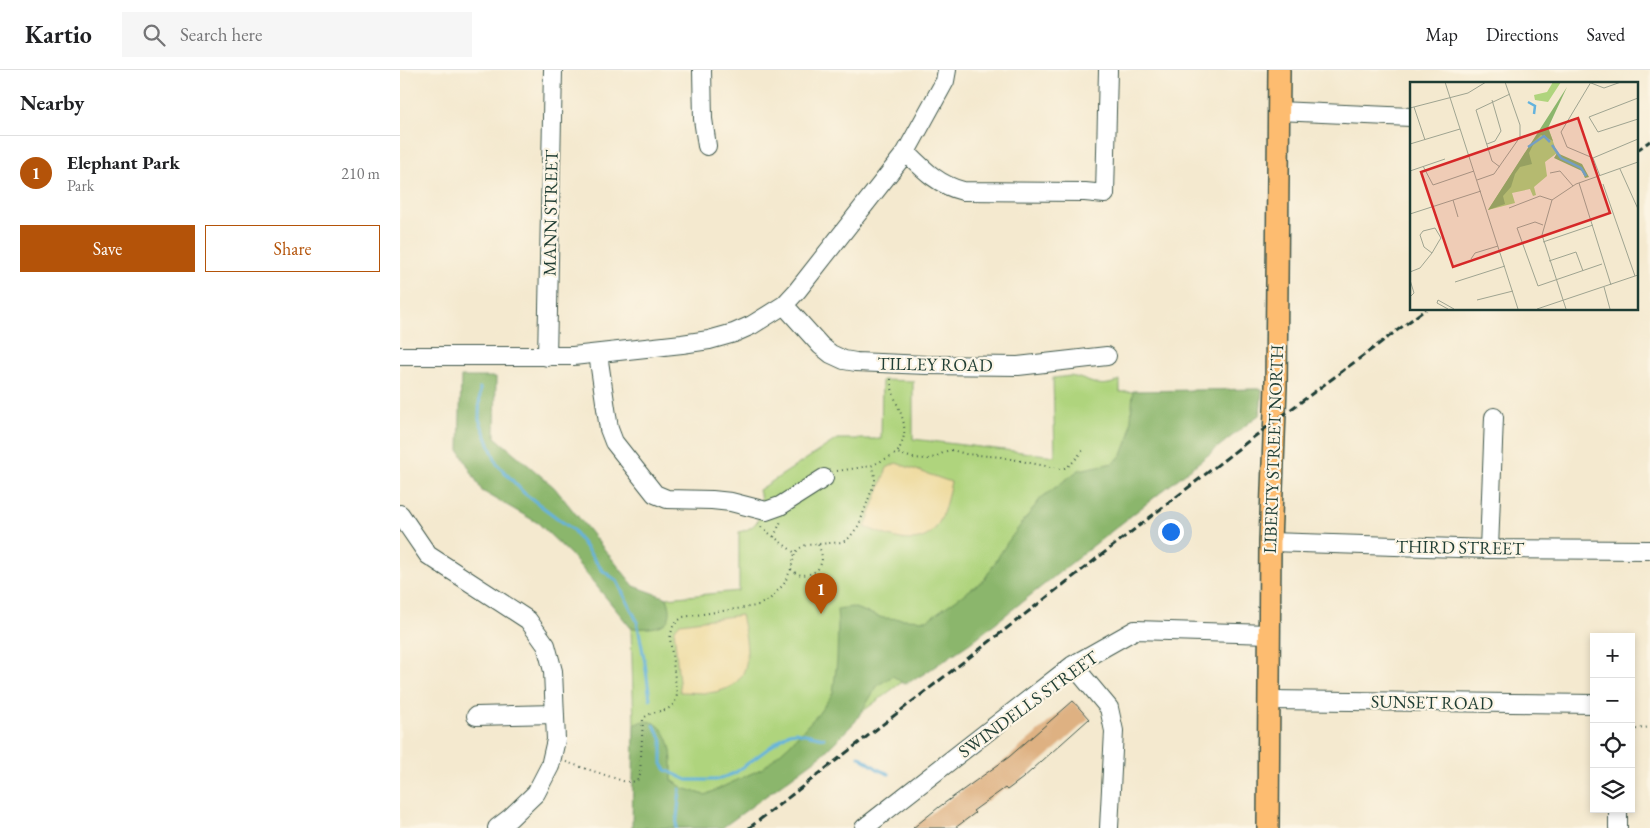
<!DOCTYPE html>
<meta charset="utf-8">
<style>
:root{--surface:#fff;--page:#f6f6f6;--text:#202124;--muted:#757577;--line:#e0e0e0;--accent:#b45309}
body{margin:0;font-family:"EB Garamond",serif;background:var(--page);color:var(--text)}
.controls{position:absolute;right:15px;bottom:15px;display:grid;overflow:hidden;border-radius:0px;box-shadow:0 2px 8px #0003}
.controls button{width:45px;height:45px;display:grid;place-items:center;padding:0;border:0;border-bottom:1px solid var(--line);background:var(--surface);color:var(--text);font:25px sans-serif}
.you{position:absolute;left:770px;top:461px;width:18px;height:18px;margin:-12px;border:4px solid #fff;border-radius:50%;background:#1a73e8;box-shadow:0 0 0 8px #1a73e833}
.badge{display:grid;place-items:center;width:32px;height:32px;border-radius:50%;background:var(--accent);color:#fff;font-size:16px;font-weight:700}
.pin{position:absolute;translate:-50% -41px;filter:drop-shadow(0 1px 2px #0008)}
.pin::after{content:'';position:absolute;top:26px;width:18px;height:15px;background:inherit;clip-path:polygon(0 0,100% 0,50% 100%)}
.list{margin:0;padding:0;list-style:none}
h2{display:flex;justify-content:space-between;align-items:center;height:65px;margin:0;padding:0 20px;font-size:21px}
h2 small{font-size:16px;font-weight:400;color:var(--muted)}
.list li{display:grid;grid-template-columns:32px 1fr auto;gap:15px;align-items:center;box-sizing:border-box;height:75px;padding:0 20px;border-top:1px solid var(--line)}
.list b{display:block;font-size:19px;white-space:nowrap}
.list p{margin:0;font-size:16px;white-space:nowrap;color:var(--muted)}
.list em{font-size:16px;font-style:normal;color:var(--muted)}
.actions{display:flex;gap:10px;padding:15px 20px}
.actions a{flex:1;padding:11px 0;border:1px solid var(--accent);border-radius:0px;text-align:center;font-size:18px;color:var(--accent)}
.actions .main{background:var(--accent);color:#fff}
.icon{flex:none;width:28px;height:28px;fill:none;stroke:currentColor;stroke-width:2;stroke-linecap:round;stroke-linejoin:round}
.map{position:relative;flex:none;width:1250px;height:758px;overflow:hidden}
header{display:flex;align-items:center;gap:30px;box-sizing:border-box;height:70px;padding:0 25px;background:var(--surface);border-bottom:1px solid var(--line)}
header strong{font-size:24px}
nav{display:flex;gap:28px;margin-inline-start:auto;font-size:18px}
.search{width:350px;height:45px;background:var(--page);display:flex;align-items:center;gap:12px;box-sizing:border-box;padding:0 18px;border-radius:0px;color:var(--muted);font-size:19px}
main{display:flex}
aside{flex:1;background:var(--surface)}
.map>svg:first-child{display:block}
.green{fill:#afd47d;stroke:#678858}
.forest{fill:#8bb66c;stroke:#557a50}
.sand{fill:#eeda9e;stroke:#868c69}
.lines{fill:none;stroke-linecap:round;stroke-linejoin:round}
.stream{stroke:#64b3de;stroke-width:3}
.building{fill:#deb182}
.minor-casing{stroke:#3f574b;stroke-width:20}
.major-casing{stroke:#3f574b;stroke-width:24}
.path{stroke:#3f574b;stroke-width:2;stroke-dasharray:1 4;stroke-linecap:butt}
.minor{stroke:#fff;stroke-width:18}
.major{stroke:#fdbc70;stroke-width:21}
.rail{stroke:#1f3d34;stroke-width:3;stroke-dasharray:8 4;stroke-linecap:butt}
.labels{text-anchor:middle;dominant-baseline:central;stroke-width:4.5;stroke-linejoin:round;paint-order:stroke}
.street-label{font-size:18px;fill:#1f3d34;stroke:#fcf5e5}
.inset-river{fill:none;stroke:#64b3de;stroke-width:2.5}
.inset-road{fill:none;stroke:#9fa491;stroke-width:1}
.view{fill:#d62828;fill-opacity:0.15;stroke:#d62828;stroke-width:2.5}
.inset-edge{fill:none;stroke:#1f3d34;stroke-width:2.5}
</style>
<header>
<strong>Kartio</strong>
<div class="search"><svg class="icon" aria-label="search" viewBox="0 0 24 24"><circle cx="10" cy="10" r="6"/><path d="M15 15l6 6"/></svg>Search here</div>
<nav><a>Map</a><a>Directions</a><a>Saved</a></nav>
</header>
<main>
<aside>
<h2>Nearby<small></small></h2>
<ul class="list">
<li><span class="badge">1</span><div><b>Elephant Park</b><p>Park</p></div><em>210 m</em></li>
</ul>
<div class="actions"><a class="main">Save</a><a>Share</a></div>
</aside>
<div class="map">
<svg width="1250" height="758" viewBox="0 0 1250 758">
<rect width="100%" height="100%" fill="#fcf5e5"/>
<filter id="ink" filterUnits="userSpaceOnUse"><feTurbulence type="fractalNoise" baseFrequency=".02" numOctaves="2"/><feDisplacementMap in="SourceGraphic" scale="10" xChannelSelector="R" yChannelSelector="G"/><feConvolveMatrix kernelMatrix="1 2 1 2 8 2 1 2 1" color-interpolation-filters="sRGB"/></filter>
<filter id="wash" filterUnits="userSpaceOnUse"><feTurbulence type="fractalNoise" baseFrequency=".0096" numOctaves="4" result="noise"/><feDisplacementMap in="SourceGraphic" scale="20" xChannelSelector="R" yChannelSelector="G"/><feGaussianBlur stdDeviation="1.12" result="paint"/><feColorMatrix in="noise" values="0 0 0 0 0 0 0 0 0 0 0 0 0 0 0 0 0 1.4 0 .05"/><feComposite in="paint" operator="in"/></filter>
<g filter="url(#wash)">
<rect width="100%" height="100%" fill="#f4e9cf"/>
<path class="green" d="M670,306C690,309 698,321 720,310V322L862,319L860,344L307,758H233L234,655L231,559L267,528L339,521V462C362,457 364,440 359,420L437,369H481L482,310L513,311V369L655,386L653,308Z"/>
<path class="forest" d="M61,307H96L95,367L154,417L234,516L267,528C279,559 253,559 231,558L171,485L138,453L82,421L59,380Z
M862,319L860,344L570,573L522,605L504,614L493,606L478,615L455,652L423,684L322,758H232L234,655C249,646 262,654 268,670C273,682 272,697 272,710L283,718L305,725L363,698L389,675L419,643L433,623L437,591L438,553L437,539L452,537L483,548L527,550L584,510L607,473L641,428L679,400L713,393L722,385L730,364L733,321Z"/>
<path class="sand" d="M496,393L551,412C548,424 546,436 542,446C527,484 493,468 465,457L487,398Z
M341,545C348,575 357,614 315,622C304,624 292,622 280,622L274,560L280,553Z"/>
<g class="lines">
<path class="stream" d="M80,318L79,349L97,394L124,423L173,460L202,500L217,511L237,551L245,593L250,629
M254,655L262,670V694L266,700L287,710H316L335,703L389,663L395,662L424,668
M459,686L479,700L489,704
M276,758L280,719"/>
</g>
<g id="blocks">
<path class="building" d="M673,631L689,649L623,708L607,720L605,718L573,741L575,743L555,758H513L539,737L609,687Z"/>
</g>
</g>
<g filter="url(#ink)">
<use href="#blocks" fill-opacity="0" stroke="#3f574b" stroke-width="1"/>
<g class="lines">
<defs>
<path id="minor" d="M302,0L303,49L307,76
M878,41L1011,47
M506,82C523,99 538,115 563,121L685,122L705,124L708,0
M384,235L421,276L431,284L444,290L456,292L526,295L618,296L707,286
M198,284L209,359L214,372L255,424L267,429L312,430L331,432L366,441L380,436L424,408
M0,286H173L282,274L309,270L334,263L352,255L384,235L397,221L506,82L545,11L547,0
M147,287L153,0
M0,444L28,485L128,550L146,575L153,601L156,670L150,696L136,723L110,748L97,758
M870,472L1089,479L1250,480
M1089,479L1094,347
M673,595L709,638L714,661L709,758
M870,630L1194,634
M76,646L155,644
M464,758L673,595L735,560L870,564
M1218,758V739"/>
<path id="major" d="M868,758L870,472L876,316L879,0"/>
</defs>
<use href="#minor" class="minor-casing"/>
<use href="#major" class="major-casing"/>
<path class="path" d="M491,309C492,339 516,351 497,383
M437,401L471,396L497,383L513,388L528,389L535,387L547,381L552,380L566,384L601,387L661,399C672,397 677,386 685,378
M357,454L395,483
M374,467L381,451
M391,499C398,507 407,506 416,501C425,492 422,484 418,474
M1231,660L1250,657
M166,692L223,711L229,712L237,711L240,705L243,649C255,636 273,647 277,625L270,568L273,556L279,550L283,547L356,536L369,530L384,514L391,499L395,483L400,478L406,475L443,472L449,468L459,455L475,411V406L471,396"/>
<use href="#minor" class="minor"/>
<use href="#major" class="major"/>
<path class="rail" d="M1236,81L1250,71
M349,758L851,369L1026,239"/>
</g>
</g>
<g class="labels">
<g class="street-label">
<text transform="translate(150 143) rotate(-89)">MANN STREET</text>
<text transform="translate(535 294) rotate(1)">TILLEY ROAD</text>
<text transform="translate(873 379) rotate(-88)">LIBERTY STREET NORTH</text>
<text transform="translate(1060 477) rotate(1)">THIRD STREET</text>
<text transform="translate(1032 632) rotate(1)">SUNSET ROAD</text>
<text transform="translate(628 634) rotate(-36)">SWINDELLS STREET</text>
</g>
</g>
<g transform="translate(1010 12)">
<rect width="228" height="228" fill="#f4e9cf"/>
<path d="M143,0H151L138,20L125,18L124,13L137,10ZM136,39L147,71L135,80L137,94L124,105L126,113L123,114L120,107L102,111L105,121L78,128Z" fill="#afd47d"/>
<path d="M157,5L138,46L143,59L131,53L125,59L119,71L122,82L110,85L105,92L101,105L93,114L95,122L78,128ZM147,71L172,82L179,95L175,96L172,89L144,76Z" fill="#8bb66c"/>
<path class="inset-river" d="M118,20L125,24L124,32M142,63L151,76L171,86L176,94M118,65L134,54L140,60"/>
<path class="inset-road" d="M35,0L108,227M181,0L151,50L157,65L183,76L190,94M181,1L194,6L211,0M228,16L179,35L188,50L228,37M4,25L15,58M0,26L58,11L76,0M0,62L50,47M77,62L85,59L91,49L82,18M183,76L228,57M13,84L23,103L64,89M90,85L82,79L66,28L100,12M210,87L228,127M0,89L35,77M140,91L150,89L163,104M67,98L84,92L110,55V43L95,0M169,101L201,203M193,102L225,194M43,118L48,135M99,126L130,114L142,118M0,132L71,109M133,143L125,140L107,146L128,204L192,182M133,160L183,143M61,177L65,171L88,164M139,179L166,170L173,189M0,190L10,186L22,171L29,159L31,156L25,146L13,149L10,153L14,165L22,171M0,198L4,211L0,215M45,200L95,184M194,205L200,227M67,218L103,209M38,227L27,221L28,218L44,227M127,227L228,193M156,227L132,153L142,118L166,102L228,80"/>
<path class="view" d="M168,36L200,131L43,185L11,90Z"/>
<rect width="228" height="228" class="inset-edge"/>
</g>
</svg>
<div class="controls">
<button>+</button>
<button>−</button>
<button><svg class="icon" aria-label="locate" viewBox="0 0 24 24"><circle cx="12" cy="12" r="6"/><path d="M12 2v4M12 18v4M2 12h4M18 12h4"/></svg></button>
<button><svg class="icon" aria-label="layers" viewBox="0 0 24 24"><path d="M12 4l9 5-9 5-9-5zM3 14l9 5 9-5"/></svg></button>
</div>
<div class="you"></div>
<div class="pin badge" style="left:421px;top:544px">1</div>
</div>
</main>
